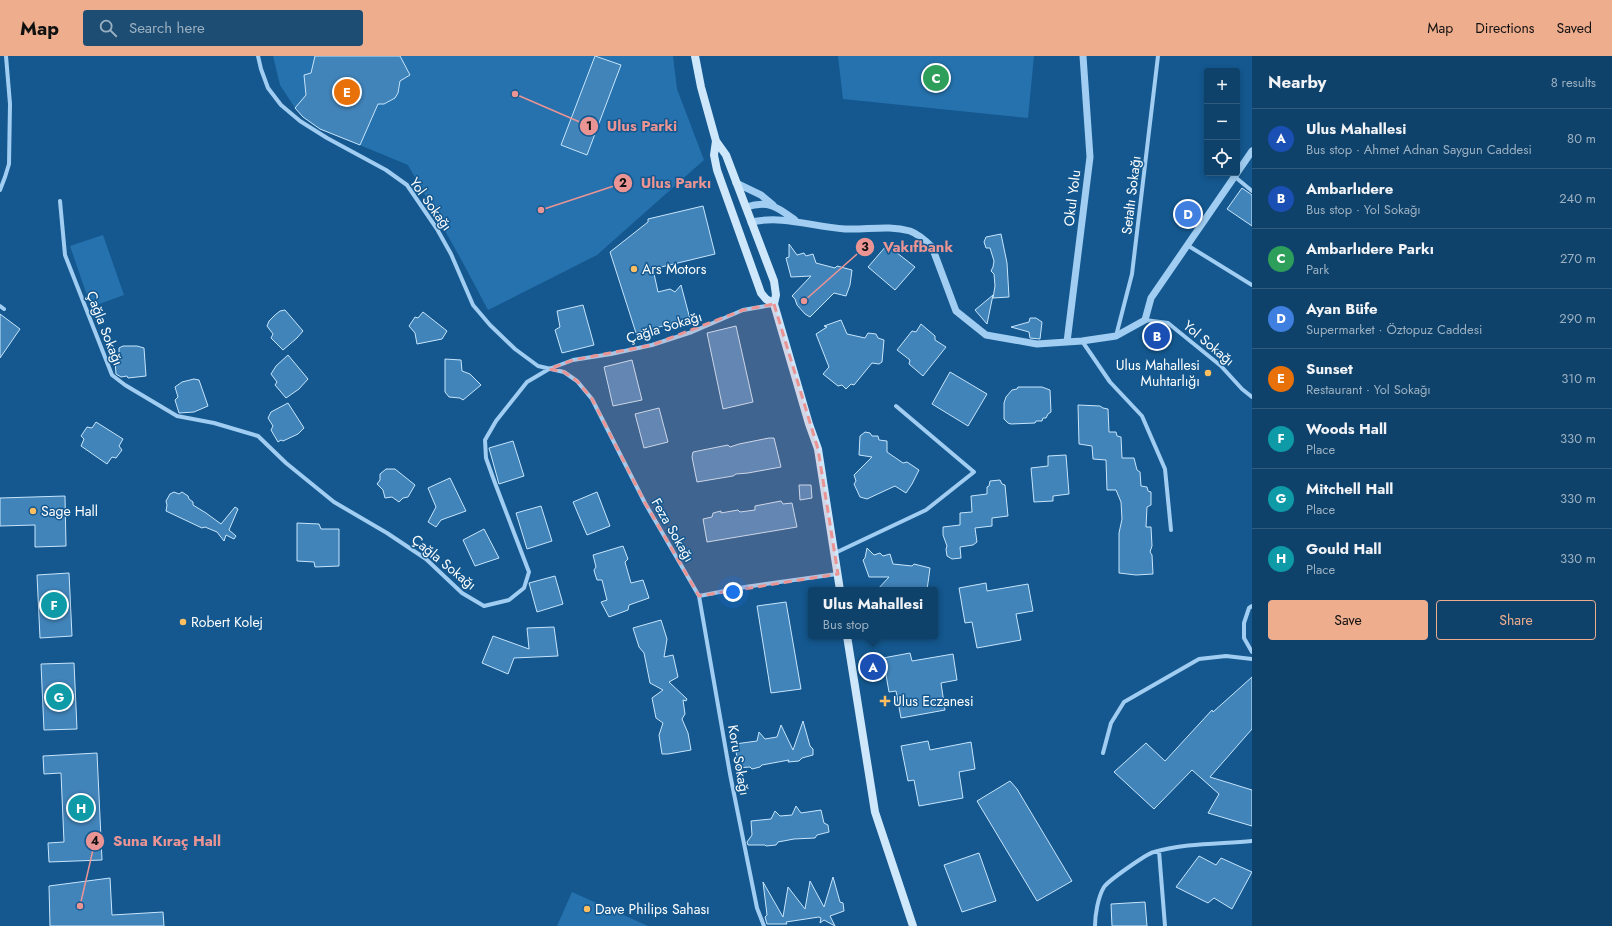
<!DOCTYPE html>
<meta charset="utf-8">
<style>
:root{--surface:#0f426b;--page:#1d4d73;--text:#f1f3f6;--muted:#9bb0c1;--line:#2f5b7e;--accent:#eead8d}
body{margin:0;font-family:Jost,sans-serif;background:var(--page);color:var(--text)}
.controls{position:absolute;right:12px;top:12px;display:grid;overflow:hidden;border-radius:4px;box-shadow:0 2px 6px #0003}
.controls button{width:36px;height:36px;display:grid;place-items:center;padding:0;border:0;border-bottom:1px solid var(--line);background:var(--surface);color:var(--text);font:20px sans-serif}
.you{position:absolute;left:733px;top:536px;width:14px;height:14px;margin:-10px;border:3px solid #fff;border-radius:50%;background:#1a73e8;box-shadow:0 0 0 6px #1a73e833}
.badge{display:grid;place-items:center;width:26px;height:26px;border-radius:50%;background:var(--accent);color:#fff;font-size:13px;font-weight:700}
.pin{position:absolute;translate:-50% -50%;border:2px solid #fff;box-shadow:0 1px 4px #0006}
.popup{position:absolute;left:808px;top:531px;width:130px;height:52px;box-sizing:border-box;display:grid;place-content:center;border-radius:4px;background:var(--surface);filter:drop-shadow(0 1px 3px #0005);font-size:13px;white-space:nowrap;color:var(--muted)}
.popup b{font-size:15px;color:var(--text)}
.popup::after{content:'';position:absolute;left:50%;top:100%;margin-left:-8px;border:8px solid transparent;border-top-color:var(--surface)}
.list{margin:0;padding:0;list-style:none}
h2{display:flex;justify-content:space-between;align-items:center;height:52px;margin:0;padding:0 16px;font-size:17px}
h2 small{font-size:13px;font-weight:400;color:var(--muted)}
.list li{display:grid;grid-template-columns:26px 1fr auto;gap:12px;align-items:center;box-sizing:border-box;height:60px;padding:0 16px;border-top:1px solid var(--line)}
.list b{display:block;font-size:15px;white-space:nowrap}
.list p{margin:0;font-size:13px;white-space:nowrap;color:var(--muted)}
.list em{font-size:13px;font-style:normal;color:var(--muted)}
.actions{display:flex;gap:8px;padding:12px 16px}
.actions a{flex:1;padding:9px 0;border:1px solid var(--accent);border-radius:4px;text-align:center;font-size:14px;color:var(--accent)}
.actions .main{background:var(--accent);color:#111}
.icon{flex:none;width:22px;height:22px;fill:none;stroke:currentColor;stroke-width:2;stroke-linecap:round;stroke-linejoin:round}
.map{position:relative;flex:none;width:1252px;height:870px;overflow:hidden}
header{display:flex;align-items:center;gap:24px;box-sizing:border-box;height:56px;padding:0 20px;background:var(--accent);color:#111}
header strong{font-size:19px}
nav{display:flex;gap:22px;margin-inline-start:auto;font-size:14px}
.search{width:280px;height:36px;background:var(--page);display:flex;align-items:center;gap:10px;box-sizing:border-box;padding:0 14px;border-radius:4px;color:var(--muted);font-size:15px}
main{display:flex}
aside{flex:1;background:var(--surface)}
.map>svg:first-child{display:block}
.green{fill:#2672ae}
.building{fill:#4184ba;stroke:#c7e5fc}
.lines{fill:none;stroke-linecap:round;stroke-linejoin:round}
.minor{stroke:#a0cdf1;stroke-width:4}
.tertiary{stroke:#a0cdf1;stroke-width:7}
.secondary{stroke:#cee7fb;stroke-width:8}
.marked{fill:#ea9494;fill-opacity:0.2;stroke:#ea9494;stroke-width:3;stroke-dasharray:8 5;stroke-linejoin:round}
.poi-dot{fill:#ffbf60;stroke:#14588f;stroke-width:1.5}
.labels{text-anchor:middle;dominant-baseline:central;stroke-width:3;stroke-linejoin:round;paint-order:stroke}
.street-label{font-size:14px;fill:#fff;stroke:#14588f}
.poi-label{font-size:14px;fill:#fff;stroke:#14588f;text-anchor:start}
.leader{fill:none;stroke:#ea9494;stroke-width:1.5}
.callout-dot{fill:#ea9494;stroke:#14588f;stroke-width:1.5}
.mark-label{font-size:12px;text-anchor:middle;font-weight:bold;fill:#111}
.callout-label{font-size:15px;text-anchor:middle;font-weight:bold;fill:#ea9494;stroke:#14588f;stroke-width:3;stroke-linejoin:round;paint-order:stroke}
</style>
<header>
<strong>Map</strong>
<div class="search"><svg class="icon" aria-label="search" viewBox="0 0 24 24"><circle cx="10" cy="10" r="6"/><path d="M15 15l6 6"/></svg>Search here</div>
<nav><a>Map</a><a>Directions</a><a>Saved</a></nav>
</header>
<main>
<div class="map">
<svg width="1252" height="870" viewBox="0 0 1252 870">
<rect width="100%" height="100%" fill="#14588f"/>
<path class="green" d="M273,0H673L677,33L704,104L597,199L488,254L462,205L408,109L321,73L303,61L295,52L280,29Z
M838,0H1034L1028,62L843,43Z
M103,179L124,239L91,251L70,190Z
M572,836L648,870H557Z"/>
<path class="building" d="M315,0H400L410,19L400,25L398,37L395,42L384,48H378L360,89L320,73L303,61L295,52L306,39L304,19L311,17Z
M595,0L621,9L587,99L561,89Z
M1242,132L1252,139V170L1227,153Z
M703,150L715,198L653,213L658,236L670,233L675,236L681,229L690,263L636,277L610,196L648,166V163Z
M1001,178L1007,207L1009,241L993,242L995,230L994,218L991,215L993,211L994,205L990,192H986L984,186L986,181Z
M789,188L797,199L804,197L806,200L813,198L816,207L835,212L837,210L852,214L850,229L846,240L834,237L810,261L805,258L797,249L795,243L792,240L811,220L791,221L786,202L789,201Z
M887,189L915,211L895,234L868,211Z
M993,239L987,268L975,254Z
M583,249L594,289L562,297L555,274L560,271L557,255Z
M285,254L303,275L297,282L283,294L271,282L273,278L267,270L269,265L275,259L280,255Z
M423,256L447,275L442,283L417,288L415,277L409,270L415,261L418,262Z
M0,258L20,273L0,302Z
M1030,262H1036L1042,266L1040,283L1030,282L1029,276L1011,271L1029,266Z
M841,264L847,278L865,282L868,277L876,278L878,282L884,284L882,306L879,308L872,307L854,329L851,328L846,333L842,329L838,330L823,318L829,311L816,278L827,271L824,270Z
M921,268L935,280V284L946,291L923,320L909,308L910,304L897,294L912,275L916,276Z
M736,270L753,346L723,353L707,277Z
M123,290H137L144,292L146,320L128,322L127,320L121,321L116,318L115,305L119,298V292Z
M288,299L308,323L299,333L286,342L275,329L277,326L271,318L276,310Z
M445,303L461,304L462,315L470,318L481,329L463,344L460,342L449,341L445,336Z
M632,304L642,344L613,350L604,311Z
M950,316L987,338L968,370L932,348Z
M194,323L199,324L208,350L194,356L179,357L175,344L178,341L175,331L182,326Z
M1018,331H1042L1050,334L1051,356L1048,358L1046,362H1043L1042,365H1036L1035,367L1011,368L1008,367L1004,363V347L1006,341L1012,334L1017,333Z
M288,347L304,372L298,378L283,385L281,384L278,386L271,374L273,370L268,362L271,356Z
M1078,349L1100,350L1103,352L1108,353L1109,376H1116L1117,380L1121,381L1122,402H1134L1137,414L1140,416L1141,430L1147,431L1148,435L1151,436V449L1147,451L1146,471H1151L1152,490L1150,496L1152,499L1153,518L1136,519L1119,517V477L1122,463L1121,446L1116,434H1107L1106,404L1093,403L1092,390L1079,388Z
M659,352L668,386L644,392L635,358Z
M96,366L123,383L119,390L122,394L116,402L112,401L107,408L81,390L84,383L81,380L87,371L92,372Z
M865,376L870,377L872,380H878L879,384L887,385V396L903,407L907,406L919,414L912,428L906,437L895,430L867,443L860,441L854,428L856,425L854,419L872,401L859,399L860,380Z
M769,382H774L781,411L748,417L736,418L733,420L697,426L692,401L693,396L728,389L730,391L739,388Z
M513,385L524,420L499,428L489,392Z
M1066,399L1069,438L1053,440V445L1034,446L1031,412L1048,410V400Z
M386,413H395L415,429L408,441L403,442L399,446L392,441L385,442L383,434L377,428L380,424V418Z
M450,422L466,455L441,464L436,471L428,466L436,451L428,432Z
M1000,424L1002,428L1005,429L1008,460L992,462V470L975,472L977,486L973,489L960,491L961,502L952,503L947,500L946,493L947,490L943,479V471L960,469V457L972,456L971,440L987,438V431L989,430L990,425Z
M799,429H811L812,442L800,444Z
M174,436L179,438L182,436L188,440L189,443L193,446V449L206,457L221,468L235,451L238,453L229,474L236,480L234,483L226,479L224,485L217,476L205,471L202,472L166,455L167,449L166,445L170,438Z
M597,436L610,470L587,479L573,446Z
M65,440L66,490L35,491V469L0,470V442Z
M781,445L783,448L792,447L797,471L707,486L703,463L712,461L713,457L721,455V457L738,454L740,456L755,454V450Z
M541,450L552,485L527,493L516,457Z
M297,467L319,468L321,473H339V510L315,511L314,506L297,505Z
M484,473L499,502L475,510L463,484Z
M623,490L628,503L625,506L631,527L643,524L649,542L629,549L628,554L609,561L601,546L607,544L602,524H597L595,518L594,514L596,511L593,499Z
M867,492L874,499L880,497L883,500L890,498L893,508L912,510L914,508L930,512L927,534H877L889,521H869L863,504L865,502Z
M69,517L72,580L40,582L37,519Z
M555,520L563,548L537,556L529,527Z
M986,527L987,535L1028,528L1033,555L1016,558L1021,584L977,592L972,566L965,567L959,532Z
M786,546L801,633L771,637L757,550Z
M661,564L667,583L664,601L673,599L678,621L669,626L687,643L686,645L683,644L685,658L682,663L688,677L691,694L668,698H662L659,679L663,667L656,662L652,642L663,634L650,627L644,597L639,591L633,572Z
M554,571L558,600L514,602L508,618L482,607L493,580L529,593L527,572Z
M910,597L912,605L953,598L957,624L941,627L945,654L901,662L896,635L889,636L883,602Z
M74,607L77,673L44,674L41,608Z
M1252,621V673L1210,721L1252,734V770L1208,757L1219,738L1192,714L1154,753L1114,716L1146,687L1165,705L1212,654L1213,656Z
M803,665L810,690L813,693V699L802,702L799,705L788,706L789,704L762,709L760,711L752,713L750,711L736,712L735,704L737,702L735,688L757,685L759,676L765,683L777,681L781,669L793,694Z
M928,685L930,694L971,686L975,713L959,716L963,742L919,750L914,724L908,725L901,690Z
M97,697L102,804L49,806L48,787L64,786L61,717L44,718L43,700Z
M1010,725L1017,733L1072,825L1037,845L977,745Z
M796,750L801,757L821,754L824,767L828,769L829,776L817,779L815,782L794,783L778,786L776,789L766,790L765,789H748L747,786L752,779L751,765L771,763L775,755L780,760L792,759Z
M979,797L996,845L962,856L944,809Z
M1199,800L1216,809L1221,802L1252,816L1232,853L1214,842L1208,847L1176,831Z
M833,821L840,846L843,847L844,855L830,860L835,870L824,864L820,867L821,862L819,861L786,866L787,868H767L765,861L767,859L763,826L783,861L788,831L805,853L810,825L824,851Z
M110,822L112,859L163,856L164,870H50L49,830Z
M1145,846L1147,870H1112L1111,848Z"/>
<g class="lines">
<path class="minor" d="M258,0L261,13L268,32L281,49L300,65L327,82L386,114L407,129L437,173L451,198L473,249L490,269L515,293L538,310L564,316L577,325L592,343L645,447L699,540L730,718L757,852L764,870
M1234,120L1252,135
M0,134L5,121L9,108L10,48L6,0
M60,145L65,199L112,319L125,329L177,360L214,367L258,380L286,407L334,446L387,477L426,503L462,537L484,550L509,544L524,532L529,516L495,427L486,402L485,384L496,365L527,326L549,313L573,304L611,298L652,289L692,276L743,254L772,249
M1187,189L1252,229
M0,250L4,253
M1145,264L1168,267L1221,310L1242,333L1252,341
M1116,280L1132,218L1158,0
M1082,285L1110,326L1142,360L1165,413L1171,474
M835,497L926,454L974,416L896,350
M699,540L745,531L837,518
M1252,550L1249,552L1244,567V582L1252,596
M1103,697L1111,667L1124,646L1199,603L1226,600L1252,603
M1159,795L1165,870
M1095,870C1095,859 1098,841 1104,831C1108,825 1146,798 1154,796C1185,787 1220,788 1252,785"/>
<path class="tertiary" d="M1237,117L1252,95
M736,127L761,139L773,149
M746,151C769,144 777,151 795,164
M751,166C785,159 812,171 845,173C867,174 889,169 910,175C918,178 926,185 932,191L956,255L986,279L1037,288L1082,285L1116,280L1145,264L1151,242L1237,117
M1067,286L1090,101L1083,0"/>
<path class="secondary" d="M695,0L701,31L716,85L726,99L774,225L776,239L774,248L809,368L818,393L840,534
M716,85L714,99L717,114L761,237L766,243L774,248
M847,580L875,756L913,870"/>
</g>
<path class="marked" d="M774,248L818,393L838,518L699,540L645,447L592,343L577,325L564,316L549,313L573,304L652,289L743,254Z"/>
<g class="poi-dot">
<circle cx="634" cy="213" r="4"/>
<circle cx="1208" cy="317" r="4"/>
<circle cx="33" cy="455" r="4"/>
<circle cx="183" cy="566" r="4"/>
<path d="M883 639h4v4h4v4h-4v4h-4v-4h-4v-4h4z"/>
<circle cx="587" cy="853" r="4"/>
</g>
<g class="labels">
<g class="street-label">
<text transform="translate(1131 139) rotate(-83)">Setaltı Sokağı</text>
<text transform="translate(1072 142) rotate(-83)">Okul Yolu</text>
<text transform="translate(431 148) rotate(54)">Yol Sokağı</text>
<text transform="translate(664 271) rotate(-17)">Çağla Sokağı</text>
<text transform="translate(105 272) rotate(69)">Çağla Sokağı</text>
<text transform="translate(1209 287) rotate(40)">Yol Sokağı</text>
<text transform="translate(673 474) rotate(60)">Feza Sokağı</text>
<text transform="translate(444 506) rotate(39)">Çağla Sokağı</text>
<text transform="translate(739 704) rotate(80)">Koru Sokağı</text>
</g>
<g class="poi-label">
<text x="642" y="213">Ars Motors</text>
<text x="1200" y="309" text-anchor="end">Ulus Mahallesi<tspan x="1200" dy="16">Muhtarlığı</tspan></text>
<text x="41" y="455">Sage Hall</text>
<text x="191" y="566">Robert Kolej</text>
<text x="893" y="645">Ulus Eczanesi</text>
<text x="595" y="853">Dave Philips Sahası</text>
</g>
</g>
<path class="leader" d="M515 38L589 70M541 154L623 127M804 245L865 191M80 850L95 785"/>
<g class="callout-dot">
<circle cx="515" cy="38" r="4"/>
<circle cx="541" cy="154" r="4"/>
<circle cx="804" cy="245" r="4"/>
<circle cx="80" cy="850" r="4"/>
<circle cx="589" cy="70" r="10"/>
<circle cx="623" cy="127" r="10"/>
<circle cx="865" cy="191" r="10"/>
<circle cx="95" cy="785" r="10"/>
</g>
<g class="mark-label">
<text x="589" y="74">1</text>
<text x="623" y="131">2</text>
<text x="865" y="195">3</text>
<text x="95" y="789">4</text>
</g>
<g class="callout-label">
<text x="642" y="75">Ulus Parki</text>
<text x="676" y="132">Ulus Parkı</text>
<text x="918" y="196">Vakıfbank</text>
<text x="167" y="790">Suna Kıraç Hall</text>
</g>
</svg>
<div class="controls">
<button>+</button>
<button>−</button>
<button><svg class="icon" aria-label="locate" viewBox="0 0 24 24"><circle cx="12" cy="12" r="6"/><path d="M12 2v4M12 18v4M2 12h4M18 12h4"/></svg></button>
</div>
<div class="you"></div>
<div class="pin badge" style="left:873px;top:611px;background:#1a4fb4">A</div>
<div class="popup"><b>Ulus Mahallesi</b>Bus stop</div>
<div class="pin badge" style="left:1157px;top:280px;background:#1a4fb4">B</div>
<div class="pin badge" style="left:936px;top:22px;background:#2e9e5b">C</div>
<div class="pin badge" style="left:1188px;top:158px;background:#3f7fe0">D</div>
<div class="pin badge" style="left:347px;top:36px;background:#e8710a">E</div>
<div class="pin badge" style="left:54px;top:549px;background:#0f9aa8">F</div>
<div class="pin badge" style="left:59px;top:641px;background:#0f9aa8">G</div>
<div class="pin badge" style="left:81px;top:752px;background:#0f9aa8">H</div>
</div>
<aside>
<h2>Nearby<small>8 results</small></h2>
<ul class="list">
<li><span class="badge" style="background:#1a4fb4">A</span><div><b>Ulus Mahallesi</b><p>Bus stop · Ahmet Adnan Saygun Caddesi</p></div><em>80 m</em></li>
<li><span class="badge" style="background:#1a4fb4">B</span><div><b>Ambarlıdere</b><p>Bus stop · Yol Sokağı</p></div><em>240 m</em></li>
<li><span class="badge" style="background:#2e9e5b">C</span><div><b>Ambarlıdere Parkı</b><p>Park</p></div><em>270 m</em></li>
<li><span class="badge" style="background:#3f7fe0">D</span><div><b>Ayan Büfe</b><p>Supermarket · Öztopuz Caddesi</p></div><em>290 m</em></li>
<li><span class="badge" style="background:#e8710a">E</span><div><b>Sunset</b><p>Restaurant · Yol Sokağı</p></div><em>310 m</em></li>
<li><span class="badge" style="background:#0f9aa8">F</span><div><b>Woods Hall</b><p>Place</p></div><em>330 m</em></li>
<li><span class="badge" style="background:#0f9aa8">G</span><div><b>Mitchell Hall</b><p>Place</p></div><em>330 m</em></li>
<li><span class="badge" style="background:#0f9aa8">H</span><div><b>Gould Hall</b><p>Place</p></div><em>330 m</em></li>
</ul>
<div class="actions"><a class="main">Save</a><a>Share</a></div>
</aside>
</main>
